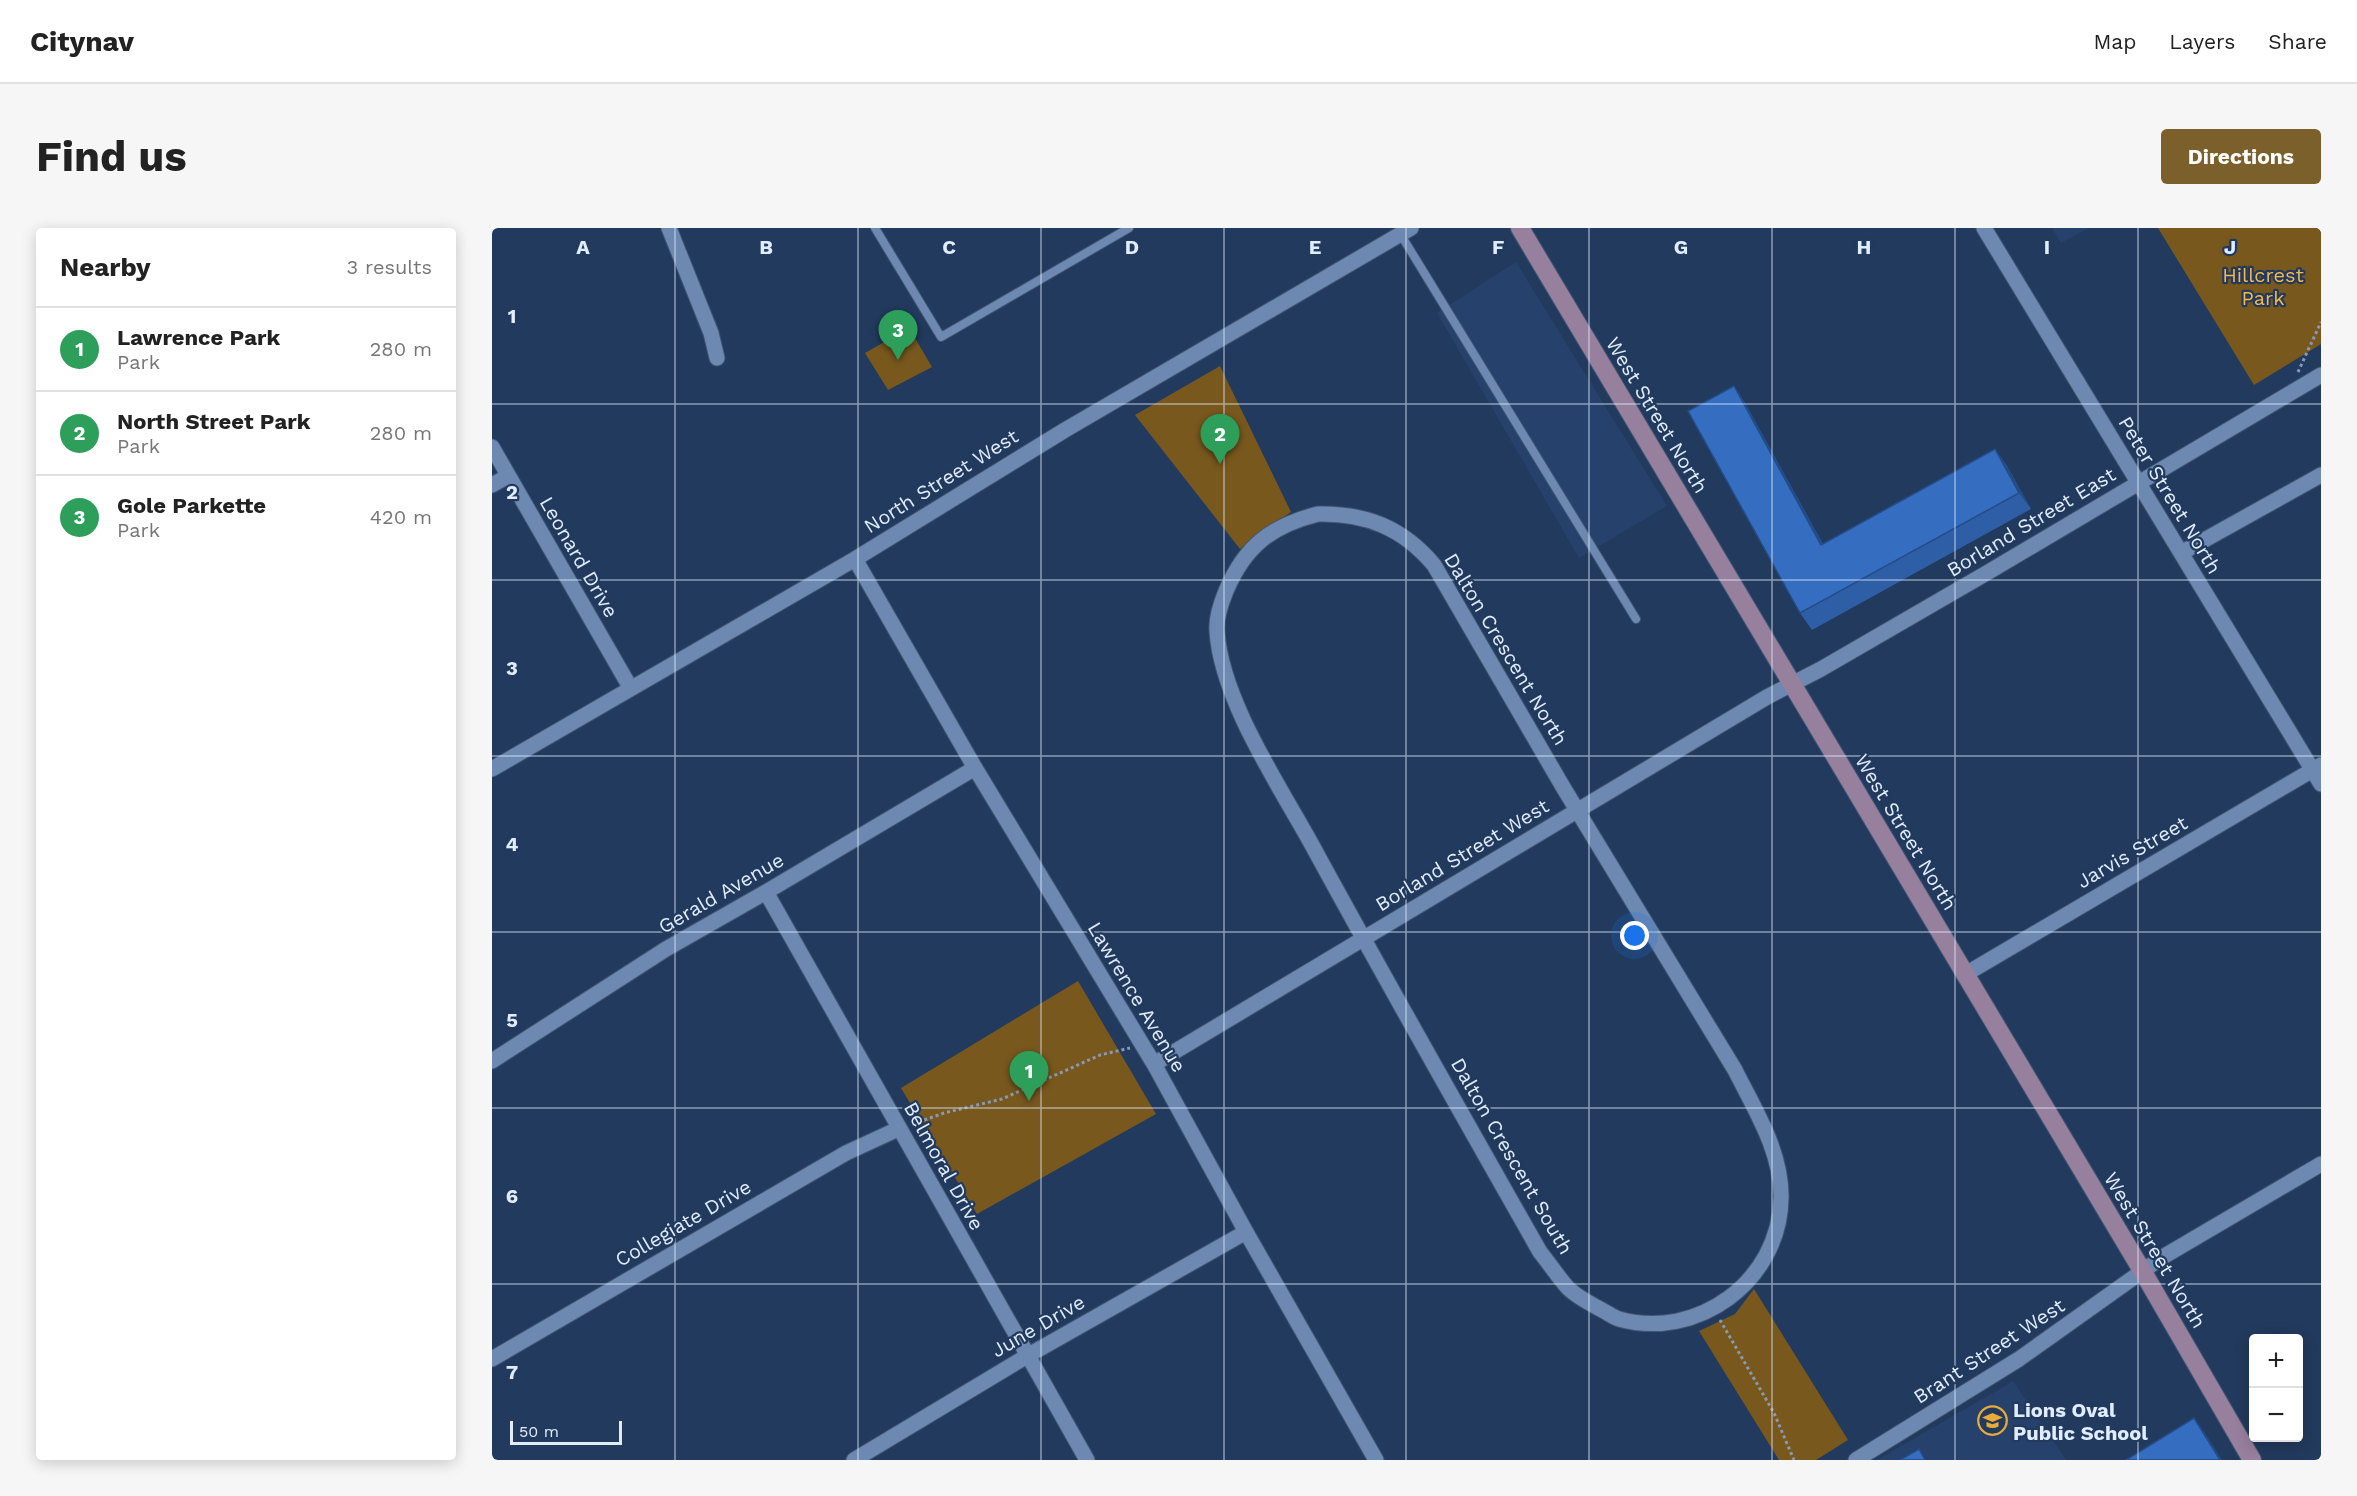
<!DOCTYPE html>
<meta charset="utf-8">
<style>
:root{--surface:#fff;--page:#f6f6f6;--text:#222;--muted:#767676;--line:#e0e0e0;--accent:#7c602c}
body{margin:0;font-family:"Work Sans",sans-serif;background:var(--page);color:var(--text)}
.controls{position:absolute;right:18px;bottom:18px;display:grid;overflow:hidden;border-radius:6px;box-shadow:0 3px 15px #0003}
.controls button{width:54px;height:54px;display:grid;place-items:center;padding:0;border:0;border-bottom:2px solid var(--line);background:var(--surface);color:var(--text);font:30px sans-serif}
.scale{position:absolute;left:18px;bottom:15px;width:112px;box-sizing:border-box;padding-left:6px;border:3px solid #e0ecff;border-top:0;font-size:16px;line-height:21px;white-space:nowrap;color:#e0ecff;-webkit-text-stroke:4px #223a5d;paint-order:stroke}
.you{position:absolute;left:1143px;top:708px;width:21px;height:21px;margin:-15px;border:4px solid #fff;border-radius:50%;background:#1a73e8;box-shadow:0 0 0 9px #1a73e833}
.badge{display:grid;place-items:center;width:39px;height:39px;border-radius:50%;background:var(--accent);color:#fff;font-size:20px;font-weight:700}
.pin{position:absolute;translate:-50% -50px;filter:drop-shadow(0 2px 3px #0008)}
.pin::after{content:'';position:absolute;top:32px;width:21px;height:18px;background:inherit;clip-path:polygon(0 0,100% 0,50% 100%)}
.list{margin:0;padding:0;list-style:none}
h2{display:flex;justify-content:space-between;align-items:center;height:78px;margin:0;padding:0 24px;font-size:26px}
h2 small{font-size:20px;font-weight:400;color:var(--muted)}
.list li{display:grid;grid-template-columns:39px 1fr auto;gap:18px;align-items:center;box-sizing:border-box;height:84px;padding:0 24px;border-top:2px solid var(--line)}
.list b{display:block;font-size:22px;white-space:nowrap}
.list p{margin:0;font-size:20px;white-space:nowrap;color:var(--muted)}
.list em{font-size:20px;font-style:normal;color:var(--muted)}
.map{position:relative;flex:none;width:1829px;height:1232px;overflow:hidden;border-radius:6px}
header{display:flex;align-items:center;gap:36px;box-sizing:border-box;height:84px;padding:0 30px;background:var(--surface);border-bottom:2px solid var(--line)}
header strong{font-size:28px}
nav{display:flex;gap:33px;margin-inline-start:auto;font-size:21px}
.intro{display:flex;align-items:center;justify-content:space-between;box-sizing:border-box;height:144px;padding:0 36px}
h1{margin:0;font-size:42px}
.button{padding:15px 27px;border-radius:6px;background:var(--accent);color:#fff;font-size:21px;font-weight:700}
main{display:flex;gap:36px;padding:0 36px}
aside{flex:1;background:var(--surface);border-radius:6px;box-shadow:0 3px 15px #0003}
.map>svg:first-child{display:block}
.built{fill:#26416b}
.green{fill:#79581e}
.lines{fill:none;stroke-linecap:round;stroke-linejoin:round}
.service-casing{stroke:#415572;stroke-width:10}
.minor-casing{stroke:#415572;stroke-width:17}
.secondary-casing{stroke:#415572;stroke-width:20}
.path{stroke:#8899b4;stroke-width:3;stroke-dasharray:3 3;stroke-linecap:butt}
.service{stroke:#6d89b1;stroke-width:8}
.minor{stroke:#6d89b1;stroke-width:15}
.secondary{stroke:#977f9e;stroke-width:18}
.wall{fill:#2e5ea6}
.shaded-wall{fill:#254c87}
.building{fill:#356dc1;stroke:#254c87;stroke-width:1.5}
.grid{fill:none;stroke:#e0ecff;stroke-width:1.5;stroke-opacity:0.55}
.labels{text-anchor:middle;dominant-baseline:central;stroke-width:4.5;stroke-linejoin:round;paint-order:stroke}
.park-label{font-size:20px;fill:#f5b84f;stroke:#223a5d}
.street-label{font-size:20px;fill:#e0ecff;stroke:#223a5d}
.poi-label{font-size:20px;font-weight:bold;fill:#e0ecff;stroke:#223a5d;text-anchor:start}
.grid-label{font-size:20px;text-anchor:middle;font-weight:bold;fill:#e0ecff;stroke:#223a5d;stroke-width:4.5;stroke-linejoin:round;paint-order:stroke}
</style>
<header>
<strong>Citynav</strong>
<nav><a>Map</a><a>Layers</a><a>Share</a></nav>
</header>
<div class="intro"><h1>Find us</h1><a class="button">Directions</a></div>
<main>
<aside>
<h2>Nearby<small>3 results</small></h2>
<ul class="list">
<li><span class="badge" style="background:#2e9e5b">1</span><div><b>Lawrence Park</b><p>Park</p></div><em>280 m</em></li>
<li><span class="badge" style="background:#2e9e5b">2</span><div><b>North Street Park</b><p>Park</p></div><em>280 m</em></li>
<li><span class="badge" style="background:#2e9e5b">3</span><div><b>Gole Parkette</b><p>Park</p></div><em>420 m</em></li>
</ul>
</aside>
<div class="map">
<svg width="1829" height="1232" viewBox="0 0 1829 1232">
<rect width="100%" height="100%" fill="#223a5d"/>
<path class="built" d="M1560,0H1597L1569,15Z
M1024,34L1175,278L1087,330L945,85Z
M1521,1153L1574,1232H1385Z"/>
<path class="green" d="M1666,0H1829V116L1762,157Z
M417,100L440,139L396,162L373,125Z
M728,138L799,284L748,321L643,187Z
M586,753L664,886L485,986L409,860Z
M1262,1061L1356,1212L1324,1232H1287L1207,1103L1243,1086Z"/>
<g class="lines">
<defs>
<path id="service" d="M383,0L449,109L637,0
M909,7L1144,391"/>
<path id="minor" d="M177,0L219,105L225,130
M1492,0L1829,556
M0,219L138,459
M0,257L16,248
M826,286C874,285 911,300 942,337L1071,559L1243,842C1263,882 1290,924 1289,970C1288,1053 1205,1113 1127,1091C1121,1089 1116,1085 1110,1082C1099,1076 1085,1069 1076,1060C1066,1049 1057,1035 1048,1024C971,888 894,753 820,617C787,557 729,471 725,403C724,390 729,375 734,363C753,318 779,298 826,286Z
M1689,325L1829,247
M363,331L483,540L662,836L754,1004L884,1232
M0,541L363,331L573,202L919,0
M274,664L595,1232
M1472,747L1829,537
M0,833L174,721L274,664L483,540
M662,836L1275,469L1329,441L1493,346L1829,147
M0,1131L354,925L406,901
M362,1232L535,1128L754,1004
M1364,1232L1527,1131L1669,1030L1829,936"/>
<path id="secondary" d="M1028,0L1651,1044L1760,1232"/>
</defs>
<use href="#service" class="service-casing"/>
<use href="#minor" class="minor-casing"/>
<use href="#secondary" class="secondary-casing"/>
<path class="path" d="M1806,144L1829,94
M421,896L452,885L510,871L608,827L638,820
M1228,1092L1282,1185L1302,1232"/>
<use href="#service" class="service"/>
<use href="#minor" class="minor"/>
<use href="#secondary" class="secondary"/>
</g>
<path class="wall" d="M1242,158L1253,175L1331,316L1503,221L1515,238L1539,281L1320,402L1308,385Z"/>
<path class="shaded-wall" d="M1242,158L1253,175L1341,334L1329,317Z
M1503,221L1515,238L1539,281L1527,265Z
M1702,1190L1714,1207L1730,1232H1728Z"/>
<path class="building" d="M1242,158L1329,317L1503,221L1527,265L1308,385L1196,183Z
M1702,1190L1728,1232H1634Z
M1427,1221L1433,1232H1408Z"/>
<path class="grid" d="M183,0V1232M366,0V1232M549,0V1232M732,0V1232M914,0V1232M1097,0V1232M1280,0V1232M1463,0V1232M1646,0V1232M0,176H1829M0,352H1829M0,528H1829M0,704H1829M0,880H1829M0,1056H1829"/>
<defs>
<symbol id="school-ring" viewBox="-11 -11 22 22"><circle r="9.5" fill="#223a5d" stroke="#e9ab38" stroke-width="1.5"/><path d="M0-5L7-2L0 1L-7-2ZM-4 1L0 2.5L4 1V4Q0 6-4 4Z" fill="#e9ab38"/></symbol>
</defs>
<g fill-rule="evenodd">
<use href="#school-ring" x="1484" y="1176" width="33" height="33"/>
</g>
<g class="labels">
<g class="park-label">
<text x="1771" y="47">Hillcrest<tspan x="1771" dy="23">Park</tspan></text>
</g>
<g class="street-label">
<text transform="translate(1165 187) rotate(59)">West Street North</text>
<text transform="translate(449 253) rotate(-32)">North Street West</text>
<text transform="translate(1678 267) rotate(59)">Peter Street North</text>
<text transform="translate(1539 294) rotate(-31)">Borland Street East</text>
<text transform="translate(87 329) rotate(60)">Leonard Drive</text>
<text transform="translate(1014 421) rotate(59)">Dalton Crescent North</text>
<text transform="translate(1414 604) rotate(59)">West Street North</text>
<text transform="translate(1640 624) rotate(-30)">Jarvis Street</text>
<text transform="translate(970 627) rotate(-31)">Borland Street West</text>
<text transform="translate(229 665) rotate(-30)">Gerald Avenue</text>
<text transform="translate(645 769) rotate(59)">Lawrence Avenue</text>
<text transform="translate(1020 928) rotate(60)">Dalton Crescent South</text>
<text transform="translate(452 938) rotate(61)">Belmoral Drive</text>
<text transform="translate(191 995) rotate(-30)">Collegiate Drive</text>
<text transform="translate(1663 1022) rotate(59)">West Street North</text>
<text transform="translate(546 1098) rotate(-30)">June Drive</text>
<text transform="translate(1497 1123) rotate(-33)">Brant Street West</text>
</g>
<g class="poi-label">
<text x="1521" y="1182">Lions Oval<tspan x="1521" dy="23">Public School</tspan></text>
</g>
</g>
<g class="grid-label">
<text x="91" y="26">A</text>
<text x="274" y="26">B</text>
<text x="457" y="26">C</text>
<text x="640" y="26">D</text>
<text x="823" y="26">E</text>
<text x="1006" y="26">F</text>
<text x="1189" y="26">G</text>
<text x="1372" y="26">H</text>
<text x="1555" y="26">I</text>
<text x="1738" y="26">J</text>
<text x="20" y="95">1</text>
<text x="20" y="271">2</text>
<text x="20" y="447">3</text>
<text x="20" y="623">4</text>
<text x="20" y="799">5</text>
<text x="20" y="975">6</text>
<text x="20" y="1151">7</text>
</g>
</svg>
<div class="controls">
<button>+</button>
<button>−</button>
</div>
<div class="scale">50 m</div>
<div class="you"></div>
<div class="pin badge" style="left:537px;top:873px;background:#2e9e5b">1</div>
<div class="pin badge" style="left:728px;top:236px;background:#2e9e5b">2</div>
<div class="pin badge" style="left:406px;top:132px;background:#2e9e5b">3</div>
</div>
</main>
